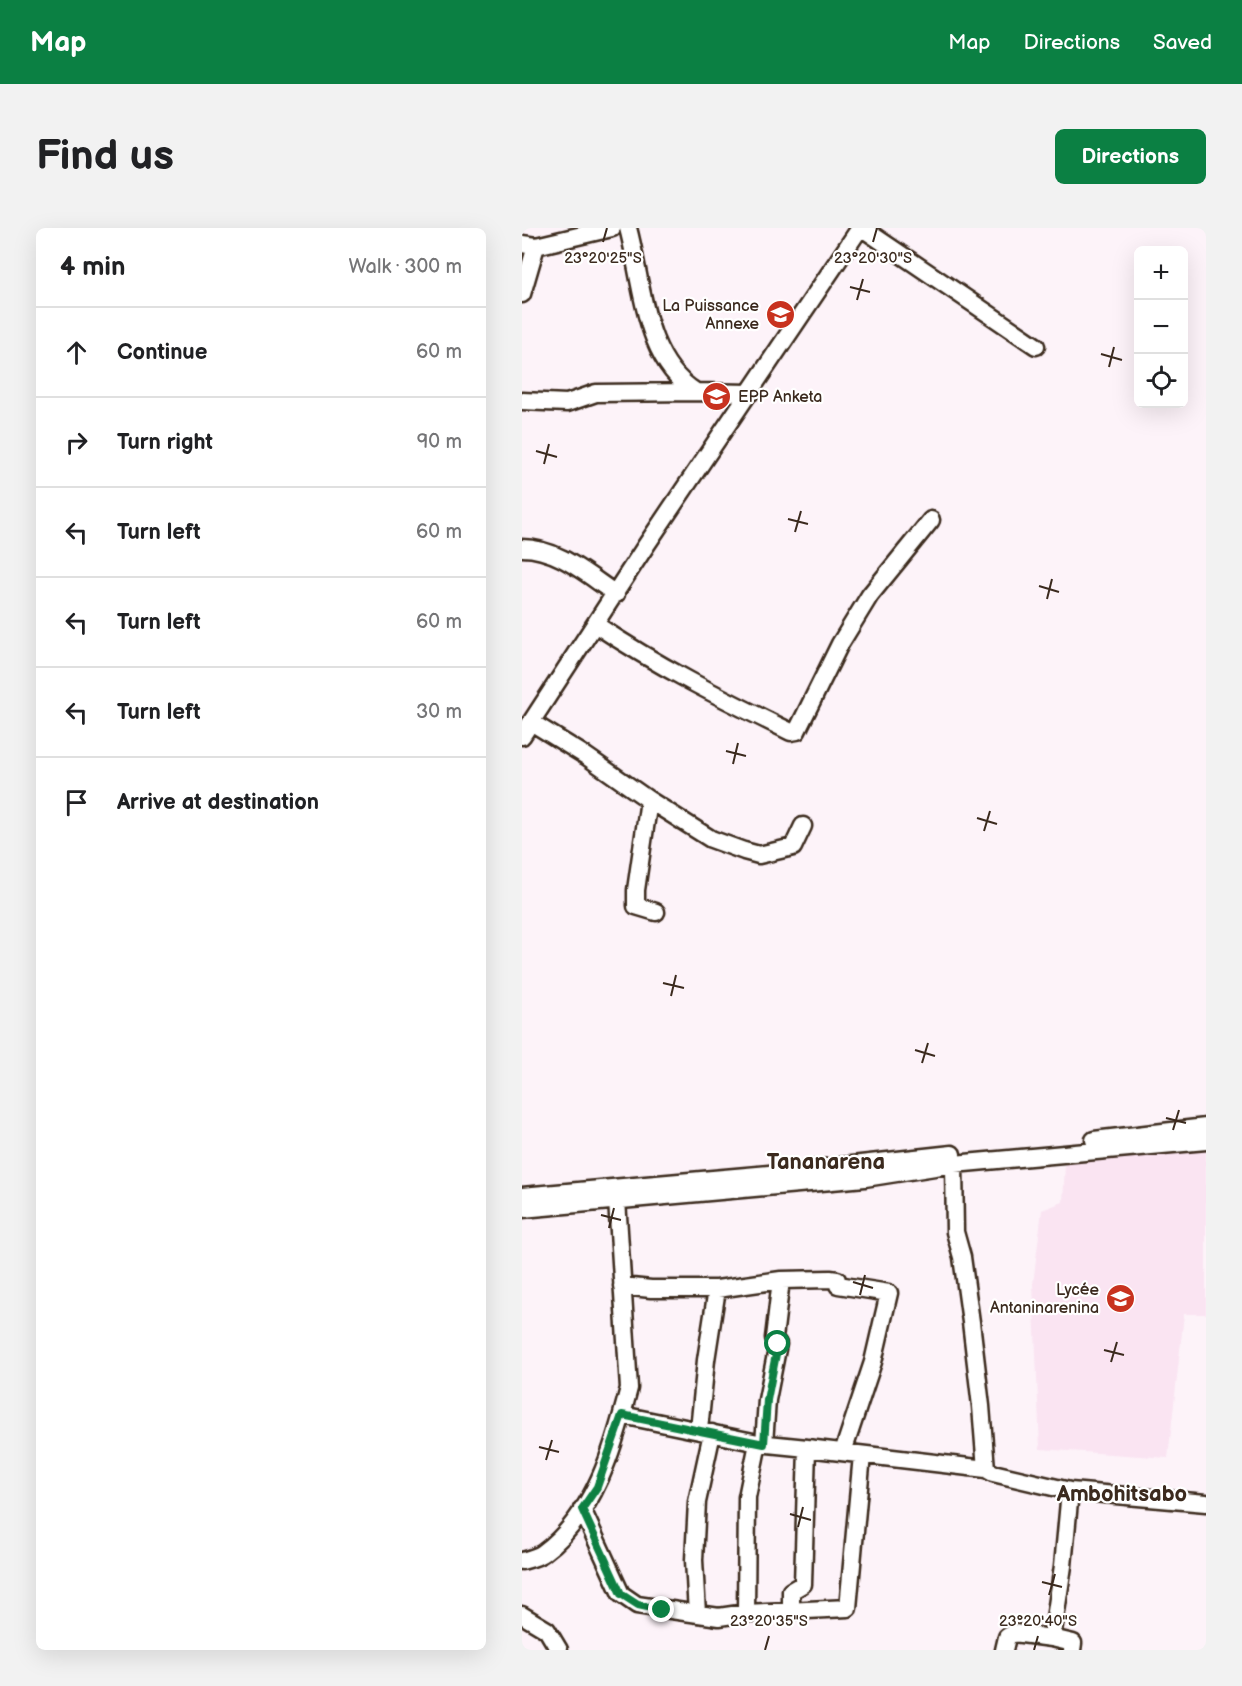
<!DOCTYPE html>
<meta charset="utf-8">
<style>
:root{--surface:#fff;--page:#f2f2f2;--text:#202124;--muted:#757577;--line:#e0e0e0;--accent:#0b8043}
body{margin:0;font-family:"Balsamiq Sans",sans-serif;background:var(--page);color:var(--text)}
.controls{position:absolute;right:18px;top:18px;display:grid;overflow:hidden;border-radius:9px;box-shadow:0 6px 24px #0002}
.controls button{width:54px;height:54px;display:grid;place-items:center;padding:0;border:0;border-bottom:2px solid var(--line);background:var(--surface);color:var(--text);font:30px sans-serif}
.stop{position:absolute;width:18px;height:18px;margin:-14px;border:4px solid #0b8043;border-radius:50%;background:#fff}
.stop.end{background:#0b8043;border-color:#fff;box-shadow:0 2px 6px #0008}
.list{margin:0;padding:0;list-style:none}
h2{display:flex;justify-content:space-between;align-items:center;height:78px;margin:0;padding:0 24px;font-size:26px}
h2 small{font-size:20px;font-weight:400;color:var(--muted)}
.list li{display:grid;grid-template-columns:39px 1fr auto;gap:18px;align-items:center;box-sizing:border-box;height:90px;padding:0 24px;border-top:2px solid var(--line)}
.list b{display:block;font-size:22px;white-space:nowrap}
.list em{font-size:20px;font-style:normal;color:var(--muted)}
.icon{flex:none;width:33px;height:33px;fill:none;stroke:currentColor;stroke-width:2;stroke-linecap:round;stroke-linejoin:round}
.map{position:relative;flex:none;width:684px;height:1422px;overflow:hidden;border-radius:9px}
header{display:flex;align-items:center;gap:36px;box-sizing:border-box;height:84px;padding:0 30px;background:var(--accent);color:#fff}
header strong{font-size:28px}
nav{display:flex;gap:33px;margin-inline-start:auto;font-size:21px}
.intro{display:flex;align-items:center;justify-content:space-between;box-sizing:border-box;height:144px;padding:0 36px}
h1{margin:0;font-size:42px}
.button{padding:15px 27px;border-radius:9px;background:var(--accent);color:#fff;font-size:21px;font-weight:700}
main{display:flex;gap:36px;padding:0 36px}
aside{flex:1;background:var(--surface);border-radius:9px;box-shadow:0 6px 24px #0002}
.map>svg:first-child{display:block}
.built{fill:#fae4f2}
.lines{fill:none;stroke-linecap:round;stroke-linejoin:round}
.minor-casing{stroke:#3b2a1e;stroke-width:21}
.minor{stroke:#fff;stroke-width:16}
.route{stroke:#0b8043;stroke-width:8}
.ticks{fill:none;stroke:#3b2a1e;stroke-width:2}
.labels{text-anchor:middle;dominant-baseline:central;stroke-width:4.5;stroke-linejoin:round;paint-order:stroke}
.poi-label{font-size:16px;fill:#3b2a1e;stroke:#fff;text-anchor:end}
.district-label{font-size:22px;font-weight:bold;fill:#3b2a1e;stroke:#fff}
.ticks-label{font-size:15px;text-anchor:middle;fill:#3b2a1e;stroke:#fff;stroke-width:4.5;stroke-linejoin:round;paint-order:stroke}
</style>
<header>
<strong>Map</strong>
<nav><a>Map</a><a>Directions</a><a>Saved</a></nav>
</header>
<div class="intro"><h1>Find us</h1><a class="button">Directions</a></div>
<main>
<aside>
<h2>4 min<small>Walk · 300 m</small></h2>
<ul class="list">
<li><svg class="icon" aria-label="ahead" viewBox="0 0 24 24"><path d="M12 20V5M6 11l6-6 6 6"/></svg><div><b>Continue</b></div><em>60 m</em></li>
<li><svg class="icon" aria-label="right" viewBox="0 0 24 24"><path d="M7 20v-9h11M14 6l5 5-5 5"/></svg><div><b>Turn right</b></div><em>90 m</em></li>
<li><svg class="icon" aria-label="left" viewBox="0 0 24 24"><path d="M17 20v-9H6M10 6l-5 5 5 5"/></svg><div><b>Turn left</b></div><em>60 m</em></li>
<li><svg class="icon" aria-label="left" viewBox="0 0 24 24"><path d="M17 20v-9H6M10 6l-5 5 5 5"/></svg><div><b>Turn left</b></div><em>60 m</em></li>
<li><svg class="icon" aria-label="left" viewBox="0 0 24 24"><path d="M17 20v-9H6M10 6l-5 5 5 5"/></svg><div><b>Turn left</b></div><em>30 m</em></li>
<li><svg class="icon" aria-label="arrive" viewBox="0 0 24 24"><path d="M6 21V4h12l-3 4 3 4H6"/></svg><div><b>Arrive at destination</b></div></li>
</ul>
</aside>
<div class="map">
<svg width="684" height="1422" viewBox="0 0 684 1422">
<rect width="100%" height="100%" fill="#fdf3f9"/>
<filter id="ink" filterUnits="userSpaceOnUse"><feTurbulence type="fractalNoise" baseFrequency=".0167" numOctaves="2"/><feDisplacementMap in="SourceGraphic" scale="12" xChannelSelector="R" yChannelSelector="G"/><feConvolveMatrix kernelMatrix="1 2 1 2 8 2 1 2 1" color-interpolation-filters="sRGB"/></filter>
<g filter="url(#ink)">
<path class="built" d="M684,922V1086H662L646,1230L518,1221L511,1056L520,982L541,974L543,936Z"/>
<g class="lines">
<defs>
<path id="minor" d="M106,0C121,55 121,131 174,164
M340,0L514,118
M0,16L14,18L0,66
M14,18L90,0
M0,173L45,175L74,165L174,164L228,165
M0,320C36,320 65,347 94,366
M73,396C135,438 201,471 269,504L275,503L318,416L348,367L409,292
M9,494L64,528L127,572L114,662V678L134,684
M0,508L125,316L338,0
M127,572L189,611L222,623L237,627L271,619L281,598
M572,912L684,899
M432,936L433,1004L440,1029L449,1094L459,1178L464,1241
M0,968L247,946L430,926
M0,981L343,950L432,936L684,913
M100,1058L129,1061H195L259,1052L308,1051L315,1052L316,1057L367,1065L351,1134L321,1224
M100,1187L236,1215L285,1220L281,1356L269,1363V1383
M177,1202L184,1132L195,1061
M242,1216L245,1172L256,1116L252,1110L259,1052
M285,1220L464,1241L471,1245L548,1263L684,1275
M60,1281L99,1366L115,1377L197,1389L224,1385L326,1380L340,1227
M0,1333C7,1331 16,1329 21,1325C73,1287 92,1219 107,1160L95,972
M224,1385L225,1269L236,1215
M175,1386L172,1332L175,1274L190,1205
M0,1387L25,1402L37,1422
M530,1410L551,1415L550,1422
M482,1422L485,1409L492,1405L530,1410L541,1338L548,1263"/>
</defs>
<use href="#minor" class="minor-casing"/>
<use href="#minor" class="minor"/>
</g>
</g>
<g class="lines" filter="url(#ink)">
<path class="route" d="M140,1382L116,1377L99,1366L60,1281L75,1259L100,1187L242,1216L245,1172L256,1116"/>
</g>
<path class="ticks" d="M81,14L85,0M351,14L355,0M328,59L348,64M335,72L341,51M579,126L600,132M587,139L592,119M14,223L35,229M22,236L27,216M266,291L286,296M273,304L279,283M517,358L537,364M525,371L530,351M204,523L224,528M211,536L216,515M455,590L475,596M462,603L468,583M141,755L162,760M149,768L154,747M393,822L413,828M400,835L406,815M644,890L664,895M651,902L657,882M79,987L99,992M87,1000L92,980M331,1054L351,1060M338,1067L343,1047M582,1122L602,1127M589,1134L595,1114M17,1219L37,1224M24,1232L30,1212M268,1286L289,1292M276,1299L281,1279M520,1354L540,1359M527,1367L533,1346M243,1422L247,1408M512,1422L516,1408"/>
<defs>
<symbol id="school-disc" viewBox="-11 -11 22 22"><circle r="9.5" fill="#c8321e" stroke="#fff"/><path d="M0-5L7-2L0 1L-7-2ZM-4 1L0 2.5L4 1V4Q0 6-4 4Z" fill="#fff"/></symbol>
</defs>
<g fill-rule="evenodd">
<use href="#school-disc" x="242" y="70" width="33" height="33"/>
<use href="#school-disc" x="178" y="152" width="33" height="33"/>
<use href="#school-disc" x="582" y="1054" width="33" height="33"/>
</g>
<g class="labels">
<g class="poi-label">
<text x="237" y="78">La Puissance<tspan x="237" dy="18">Annexe</tspan></text>
<text x="216" y="169" text-anchor="start">EPP Anketa</text>
<text x="577" y="1062">Lycée<tspan x="577" dy="18">Antaninarenina</tspan></text>
</g>
<g class="district-label">
<text x="304" y="934">Tananarena</text>
<text x="600" y="1266">Ambohitsabo</text>
</g>
</g>
<g class="ticks-label">
<text x="81" y="35">23°20'25"S</text>
<text x="351" y="35">23°20'30"S</text>
<text x="247" y="1398">23°20'35"S</text>
<text x="516" y="1398">23°20'40"S</text>
</g>
</svg>
<div class="controls">
<button>+</button>
<button>−</button>
<button><svg class="icon" aria-label="locate" viewBox="0 0 24 24"><circle cx="12" cy="12" r="6"/><path d="M12 2v4M12 18v4M2 12h4M18 12h4"/></svg></button>
</div>
<div class="stop" style="left:256px;top:1116px"></div>
<div class="stop end" style="left:140px;top:1382px"></div>
</div>
</main>
